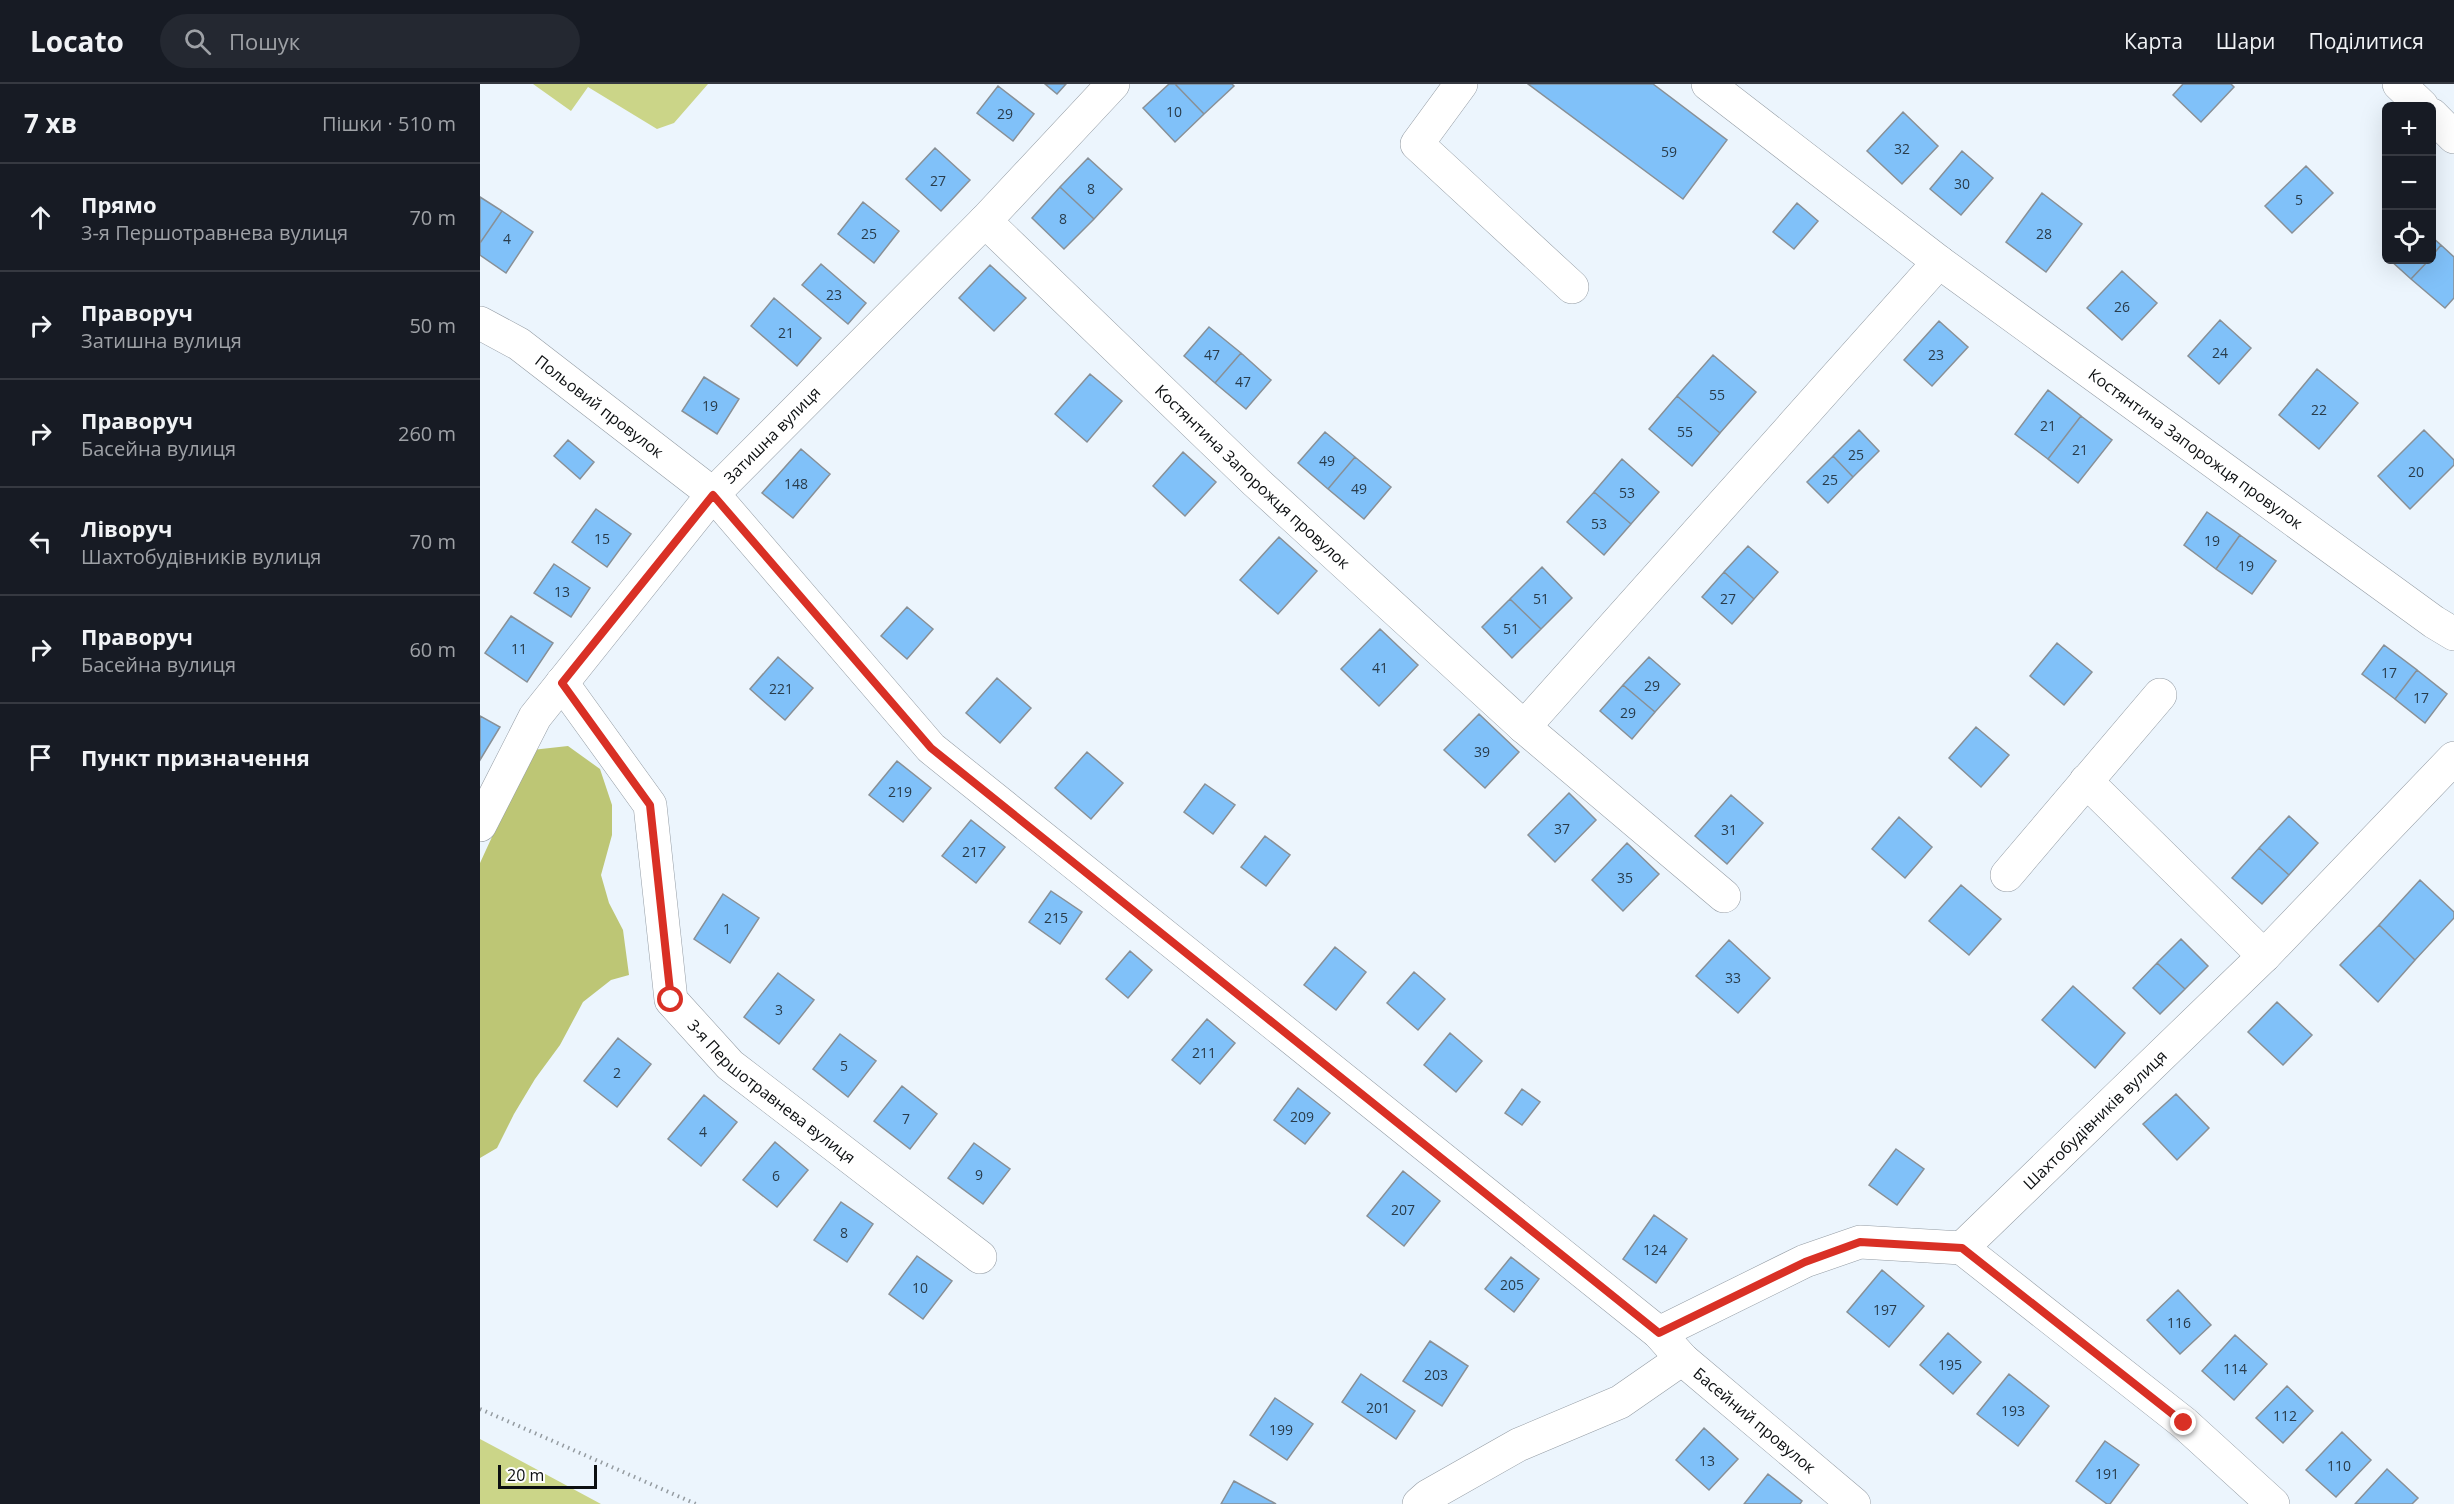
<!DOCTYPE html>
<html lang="uk">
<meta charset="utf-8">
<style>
:root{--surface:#171b24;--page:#242831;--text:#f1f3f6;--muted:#9ea1a6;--line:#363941}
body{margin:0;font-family:"Open Sans",sans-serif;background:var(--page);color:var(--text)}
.controls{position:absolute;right:18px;top:18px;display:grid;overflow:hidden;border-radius:9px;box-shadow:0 6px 24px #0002}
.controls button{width:54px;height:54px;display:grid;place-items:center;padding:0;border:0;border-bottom:2px solid var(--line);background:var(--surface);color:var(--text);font:30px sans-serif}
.scale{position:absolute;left:18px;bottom:15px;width:99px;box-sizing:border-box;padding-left:6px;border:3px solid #0c0f11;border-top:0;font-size:16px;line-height:21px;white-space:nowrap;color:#0c0f11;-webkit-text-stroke:4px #fff;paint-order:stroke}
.stop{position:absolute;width:18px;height:18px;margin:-14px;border:4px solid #d93025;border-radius:50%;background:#fff}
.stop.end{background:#d93025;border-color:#fff;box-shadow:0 2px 6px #0008}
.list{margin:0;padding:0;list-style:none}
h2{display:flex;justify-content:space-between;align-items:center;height:78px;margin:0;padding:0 24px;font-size:26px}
h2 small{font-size:20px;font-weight:400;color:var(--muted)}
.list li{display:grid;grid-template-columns:39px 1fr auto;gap:18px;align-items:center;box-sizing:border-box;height:108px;padding:0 24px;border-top:2px solid var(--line)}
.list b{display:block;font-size:22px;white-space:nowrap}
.list p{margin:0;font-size:20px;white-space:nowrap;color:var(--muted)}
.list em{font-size:20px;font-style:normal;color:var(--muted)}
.icon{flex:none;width:33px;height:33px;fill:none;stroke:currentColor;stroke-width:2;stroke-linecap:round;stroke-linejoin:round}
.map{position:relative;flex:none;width:1974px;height:1420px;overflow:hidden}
header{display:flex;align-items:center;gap:36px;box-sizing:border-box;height:84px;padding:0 30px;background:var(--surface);border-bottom:2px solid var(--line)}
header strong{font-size:28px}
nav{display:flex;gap:33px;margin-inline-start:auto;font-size:21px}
.search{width:420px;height:54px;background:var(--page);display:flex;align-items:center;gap:15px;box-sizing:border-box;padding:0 21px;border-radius:33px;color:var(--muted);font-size:22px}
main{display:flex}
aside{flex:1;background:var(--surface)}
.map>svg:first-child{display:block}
.green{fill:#cbd588}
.forest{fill:#bdc675}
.building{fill:#80c1f9;stroke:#889097;stroke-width:1.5}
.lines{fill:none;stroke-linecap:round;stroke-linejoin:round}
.minor-casing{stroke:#949ca4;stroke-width:34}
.path{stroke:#949ba0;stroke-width:4;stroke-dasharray:1.5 4.5;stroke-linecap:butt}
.minor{stroke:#fff;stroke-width:33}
.route{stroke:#d93025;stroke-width:8}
.labels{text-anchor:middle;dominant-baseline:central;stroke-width:6;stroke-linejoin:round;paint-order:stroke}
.number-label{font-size:14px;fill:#293c4b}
.street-label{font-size:16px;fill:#0c0f11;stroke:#fff}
</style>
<header>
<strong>Locato</strong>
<div class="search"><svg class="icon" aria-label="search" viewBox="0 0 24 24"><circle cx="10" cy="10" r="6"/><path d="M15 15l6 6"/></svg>Пошук</div>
<nav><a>Карта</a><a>Шари</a><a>Поділитися</a></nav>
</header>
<main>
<aside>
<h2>7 хв<small>Пішки · 510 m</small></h2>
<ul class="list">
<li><svg class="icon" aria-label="ahead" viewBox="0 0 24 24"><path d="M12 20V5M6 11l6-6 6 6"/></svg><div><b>Прямо</b><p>3-я Першотравнева вулиця</p></div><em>70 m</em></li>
<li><svg class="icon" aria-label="right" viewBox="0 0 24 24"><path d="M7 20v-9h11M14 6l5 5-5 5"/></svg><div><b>Праворуч</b><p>Затишна вулиця</p></div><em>50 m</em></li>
<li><svg class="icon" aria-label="right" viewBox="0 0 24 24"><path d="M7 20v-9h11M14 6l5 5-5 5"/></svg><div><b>Праворуч</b><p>Басейна вулиця</p></div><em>260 m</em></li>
<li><svg class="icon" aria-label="left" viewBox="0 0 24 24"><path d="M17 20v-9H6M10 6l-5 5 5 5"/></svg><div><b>Ліворуч</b><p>Шахтобудівників вулиця</p></div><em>70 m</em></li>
<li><svg class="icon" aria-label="right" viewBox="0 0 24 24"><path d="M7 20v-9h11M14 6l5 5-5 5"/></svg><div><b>Праворуч</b><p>Басейна вулиця</p></div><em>60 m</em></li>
<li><svg class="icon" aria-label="arrive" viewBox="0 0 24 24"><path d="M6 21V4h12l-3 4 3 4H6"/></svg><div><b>Пункт призначення</b></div></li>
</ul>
</aside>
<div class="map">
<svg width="1974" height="1420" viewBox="0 0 1974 1420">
<rect width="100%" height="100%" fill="#ecf5fd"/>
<path class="green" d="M53,0H228L194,39L177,45L108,3L91,27Z
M0,1355L121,1420H0Z"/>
<path class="forest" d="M88,662L120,685L132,721V751L121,791L129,819L143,846L149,891L131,896L103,918L80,961L55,995L34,1030L17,1064L0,1074V779L52,666Z"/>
<path class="building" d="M565,0H586L577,10Z
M689,0H695L724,30L695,58L663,24Z
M695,0H752L754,2L724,30Z
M1048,0H1173L1247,56L1203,115Z
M1703,0H1751L1754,3L1721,38L1693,11Z
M518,2L554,30L533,57L497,29Z
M1423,28L1458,62L1422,100L1387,67Z
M455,64L490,96L461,127L426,95Z
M1482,67L1513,94L1481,131L1450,105Z
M608,74L642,105L614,135L580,103Z
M1826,82L1853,109L1812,149L1785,122Z
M580,103L614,135L584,165L552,134Z
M1562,109L1602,140L1566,188L1526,158Z
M0,113L22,127L0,159Z
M383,118L419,147L394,179L358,150Z
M1317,119L1338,137L1314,165L1293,148Z
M22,127L53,148L26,189L0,171V159Z
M1952,153L1961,161L1952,172Z
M1961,161L1974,173V214L1965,224L1931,195L1949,176H1952V172Z
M1910,176H1949L1931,195Z
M341,180L386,219L368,240L322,201Z
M510,181L546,214L514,247L479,214Z
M1642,187L1677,219L1642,256L1607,224Z
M294,214L341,254L317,282L271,242Z
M1740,236L1771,264L1739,300L1708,272Z
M1459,237L1488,263L1452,302L1424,276Z
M729,243L761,269L735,299L704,272Z
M761,269L791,296L766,325L735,299Z
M1233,271L1276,308L1240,349L1197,312Z
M1837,285L1878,319L1839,365L1799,331Z
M610,290L642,317L607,358L575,330Z
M224,293L259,315L237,350L202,327Z
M1568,306L1601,332L1568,375L1535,350Z
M1197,312L1240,349L1212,382L1169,345Z
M1601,332L1632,356L1598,399L1568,375Z
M1379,346L1399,367L1373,393L1353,372Z
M1944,346L1974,376V381L1930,425L1898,392Z
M845,348L875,373L848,405L818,379Z
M88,356L114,378L100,395L74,372Z
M321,365L350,390L313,434L282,409Z
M703,368L736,398L705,432L673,402Z
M1353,372L1373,393L1348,419L1327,398Z
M875,373L911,403L884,435L848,405Z
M1142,375L1179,408L1151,440L1114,408Z
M1114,408L1151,440L1124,471L1087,438Z
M116,425L151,450L127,483L92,458Z
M1727,428L1760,451L1736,485L1704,461Z
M1760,451L1796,477L1772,510L1736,485Z
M799,453L837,487L798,530L760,496Z
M1268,462L1298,488L1274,515L1244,488Z
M74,480L110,504L91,533L54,509Z
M1062,483L1092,514L1061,545L1030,515Z
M1244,488L1274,515L1252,540L1222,513Z
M1030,515L1061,545L1032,574L1002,543Z
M427,523L453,545L427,575L401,552Z
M31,532L73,559L47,598L5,569Z
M900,545L938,581L899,622L861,585Z
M1577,559L1612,588L1584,621L1550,592Z
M1904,561L1937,586L1915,615L1882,590Z
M298,573L333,604L305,636L270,605Z
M1169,573L1200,600L1175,628L1143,601Z
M1937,586L1967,610L1945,639L1915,615Z
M517,594L551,624L520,659L486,629Z
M1143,601L1175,628L1152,655L1120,627Z
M999,630L1039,668L1005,704L964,666Z
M0,632L20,643L0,676Z
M1496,643L1529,671L1501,703L1469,674Z
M607,668L643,699L611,735L575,704Z
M417,677L451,704L423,738L389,711Z
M725,700L755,721L733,750L704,728Z
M1089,709L1116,736L1075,778L1048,751Z
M1251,711L1283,739L1247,780L1215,752Z
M1809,732L1838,759L1809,791L1779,764Z
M1419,733L1452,763L1425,794L1392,765Z
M491,736L525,763L496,799L462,772Z
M785,752L810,771L786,802L761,783Z
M1147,759L1179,790L1143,827L1112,796Z
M1779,764L1809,791L1782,820L1752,794Z
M1940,796L1974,828V834L1935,876L1899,841Z
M1481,801L1521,835L1489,871L1449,837Z
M571,807L602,828L580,860L549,838Z
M243,810L279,834L250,879L214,855Z
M1899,841L1935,876L1898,918L1860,881Z
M1701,855L1728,882L1705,905L1677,879Z
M1249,856L1290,894L1258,929L1216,892Z
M855,863L886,888L856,926L824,901Z
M650,867L672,886L648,914L626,895Z
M1677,879L1705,905L1680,930L1653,904Z
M934,888L965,915L938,946L907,919Z
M298,889L334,916L299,960L264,933Z
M1593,902L1645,949L1615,984L1562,936Z
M1797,918L1832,951L1803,981L1768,948Z
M727,935L755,959L720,1000L692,976Z
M970,949L1002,977L976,1008L944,981Z
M360,950L396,977L368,1013L333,985Z
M138,954L171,980L137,1023L104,997Z
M422,1002L457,1030L430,1065L394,1037Z
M818,1004L850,1029L825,1060L794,1036Z
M1042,1005L1060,1018L1042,1041L1025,1029Z
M1696,1010L1729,1044L1697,1076L1663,1040Z
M224,1011L257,1038L221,1082L188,1055Z
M295,1058L328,1086L297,1123L263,1096Z
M494,1059L530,1085L503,1120L468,1094Z
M1416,1065L1444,1085L1417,1121L1389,1101Z
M923,1087L960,1117L924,1162L887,1132Z
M361,1118L393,1140L367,1178L334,1156Z
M1174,1131L1207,1155L1176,1199L1143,1175Z
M437,1172L472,1197L443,1235L409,1210Z
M1031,1173L1059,1195L1034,1228L1005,1205Z
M1402,1186L1444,1222L1409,1263L1367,1228Z
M1698,1206L1731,1241L1700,1270L1667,1236Z
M1468,1249L1501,1278L1473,1310L1440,1281Z
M1755,1251L1787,1280L1754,1316L1722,1287Z
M950,1257L988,1282L962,1322L923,1297Z
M881,1290L935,1327L916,1355L862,1318Z
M1529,1290L1569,1322L1538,1362L1497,1330Z
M1807,1302L1833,1327L1803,1359L1776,1334Z
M795,1314L833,1340L807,1376L770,1351Z
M1224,1344L1258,1375L1229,1406L1196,1376Z
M1862,1348L1891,1376L1856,1413L1826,1386Z
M1625,1357L1659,1381L1630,1420H1627L1596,1397Z
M1907,1385L1938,1414L1932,1420H1875Z
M1288,1390L1322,1417L1320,1420H1264Z
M754,1397L796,1420H741Z"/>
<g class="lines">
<defs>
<g id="minor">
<path d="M981,0L937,60L1092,203"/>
<path id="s1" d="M1228,0L1459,178L1954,538L1974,550"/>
<path d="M1919,0L1942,22"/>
<path d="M1952,31L1974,53"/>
<path id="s2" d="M505,137L776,398L1044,643L1244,812"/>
<path id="s3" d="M0,239L39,260L233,410L451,664L1179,1249L1202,1275L1374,1420"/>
<path id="s4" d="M82,599L170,721L191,916L250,981L500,1173"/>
<path d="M1044,643L1459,178"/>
<path d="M1606,697L1784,872"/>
<path id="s5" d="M0,741L55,633L233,410L505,137L633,0"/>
<path d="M1527,791L1680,611"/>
<path d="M1482,1164L1704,1339L1793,1420"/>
<path id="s6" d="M1179,1249L1325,1177L1380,1158L1482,1164L1784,872L1974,674"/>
<path d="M939,1420L948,1412L1038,1361L1140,1318L1202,1275"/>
</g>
</defs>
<use href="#minor" class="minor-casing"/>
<path class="path" d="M0,1325L216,1420"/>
<use href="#minor" class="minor"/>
</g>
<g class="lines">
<path class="route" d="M191,916L170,721L82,599L233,411L451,664L1179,1249L1325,1178L1380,1158L1482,1164L1704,1339"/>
</g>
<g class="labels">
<g class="number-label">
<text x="694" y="27">10</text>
<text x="525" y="29">29</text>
<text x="1422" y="64">32</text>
<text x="1189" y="67">59</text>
<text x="458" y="96">27</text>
<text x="1482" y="99">30</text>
<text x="611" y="104">8</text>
<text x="1819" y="115">5</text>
<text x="583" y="134">8</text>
<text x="389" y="149">25</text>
<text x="1564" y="149">28</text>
<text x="27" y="154">4</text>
<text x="354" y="210">23</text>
<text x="1642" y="222">26</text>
<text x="306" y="248">21</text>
<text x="1740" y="268">24</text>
<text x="732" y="270">47</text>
<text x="1456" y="270">23</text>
<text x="763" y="297">47</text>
<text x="1237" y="310">55</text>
<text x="230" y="321">19</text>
<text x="1839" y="325">22</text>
<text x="1568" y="341">21</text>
<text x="1205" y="347">55</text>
<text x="1600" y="365">21</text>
<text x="1376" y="370">25</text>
<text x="847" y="376">49</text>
<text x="1936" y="387">20</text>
<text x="1350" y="395">25</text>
<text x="316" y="399">148</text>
<text x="879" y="404">49</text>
<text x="1147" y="408">53</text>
<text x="1119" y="439">53</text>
<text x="122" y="454">15</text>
<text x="1732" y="456">19</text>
<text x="1766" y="481">19</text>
<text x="82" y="507">13</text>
<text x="1061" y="514">51</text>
<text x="1248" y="514">27</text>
<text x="1031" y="544">51</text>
<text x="39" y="564">11</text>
<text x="900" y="583">41</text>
<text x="1909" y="588">17</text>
<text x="1172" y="601">29</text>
<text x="301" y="604">221</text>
<text x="1941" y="613">17</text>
<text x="1148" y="628">29</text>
<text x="1002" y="667">39</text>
<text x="420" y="707">219</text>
<text x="1082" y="744">37</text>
<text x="1249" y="745">31</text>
<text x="494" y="767">217</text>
<text x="1145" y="793">35</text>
<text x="576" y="833">215</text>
<text x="247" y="844">1</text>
<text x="1253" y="893">33</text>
<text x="299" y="925">3</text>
<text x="724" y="968">211</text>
<text x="364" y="981">5</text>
<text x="137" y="988">2</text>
<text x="822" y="1032">209</text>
<text x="426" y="1034">7</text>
<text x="223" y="1047">4</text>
<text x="499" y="1090">9</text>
<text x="296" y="1091">6</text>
<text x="923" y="1125">207</text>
<text x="364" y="1148">8</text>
<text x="1175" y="1165">124</text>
<text x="1032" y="1200">205</text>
<text x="440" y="1203">10</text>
<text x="1405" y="1225">197</text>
<text x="1699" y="1238">116</text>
<text x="1470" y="1280">195</text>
<text x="1755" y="1284">114</text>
<text x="956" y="1290">203</text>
<text x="898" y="1323">201</text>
<text x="1533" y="1326">193</text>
<text x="1805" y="1331">112</text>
<text x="801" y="1345">199</text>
<text x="1227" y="1376">13</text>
<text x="1859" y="1381">110</text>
<text x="1627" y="1389">191</text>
</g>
<g class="street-label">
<text stroke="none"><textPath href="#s3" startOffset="146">Польовий провулок</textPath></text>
<text stroke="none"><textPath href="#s5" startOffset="490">Затишна вулиця</textPath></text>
<text stroke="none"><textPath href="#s1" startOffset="609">Костянтина Запорожця провулок</textPath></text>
<text stroke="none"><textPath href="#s2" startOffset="370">Костянтина Запорожця провулок</textPath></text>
<text stroke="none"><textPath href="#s4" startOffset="483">3-я Першотравнева вулиця</textPath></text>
<text stroke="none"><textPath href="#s6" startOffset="508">Шахтобудівників вулиця</textPath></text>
<text stroke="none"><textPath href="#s3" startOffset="1688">Басейний провулок</textPath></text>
</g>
</g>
</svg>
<div class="controls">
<button>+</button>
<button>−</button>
<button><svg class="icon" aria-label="locate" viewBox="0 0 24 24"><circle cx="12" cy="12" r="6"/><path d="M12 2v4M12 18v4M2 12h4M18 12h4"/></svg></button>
</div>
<div class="scale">20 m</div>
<div class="stop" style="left:191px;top:916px"></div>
<div class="stop end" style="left:1704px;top:1339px"></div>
</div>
</main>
